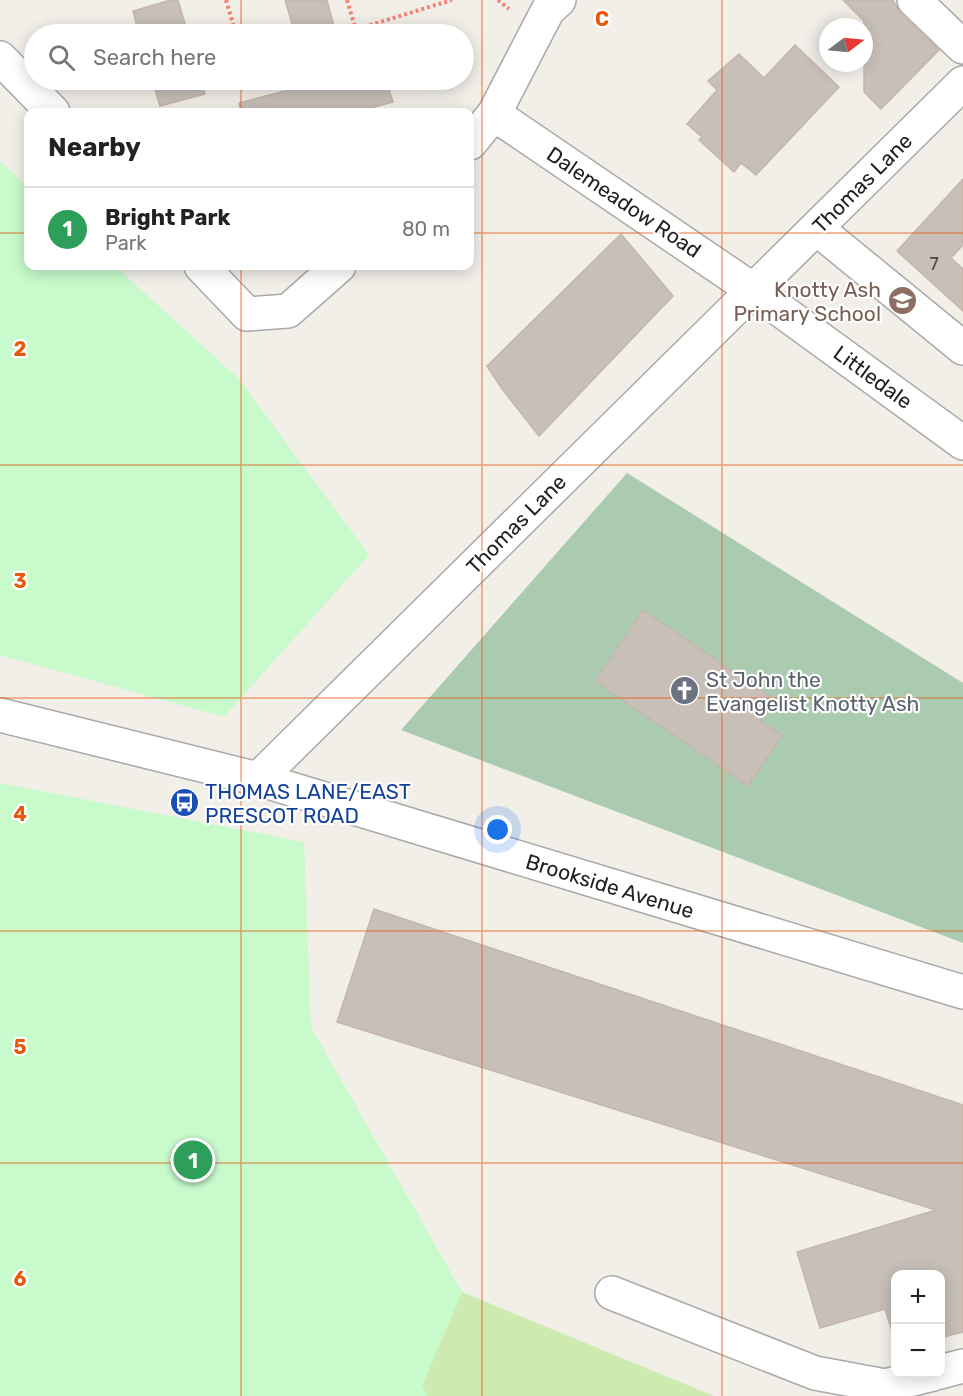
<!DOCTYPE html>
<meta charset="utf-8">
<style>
:root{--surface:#fff;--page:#f6f6f6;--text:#222;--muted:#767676;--line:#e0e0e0;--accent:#d40000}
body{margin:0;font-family:Rubik,sans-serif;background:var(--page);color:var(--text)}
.controls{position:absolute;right:18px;bottom:18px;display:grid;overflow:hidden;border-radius:12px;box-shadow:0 3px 15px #0003}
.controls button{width:54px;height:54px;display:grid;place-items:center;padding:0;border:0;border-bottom:2px solid var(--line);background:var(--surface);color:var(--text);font:30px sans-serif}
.compass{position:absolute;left:819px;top:18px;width:54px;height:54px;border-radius:50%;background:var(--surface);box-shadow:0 3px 15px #0003;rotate:74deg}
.you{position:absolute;left:498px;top:830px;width:21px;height:21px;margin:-15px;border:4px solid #fff;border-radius:50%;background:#1a73e8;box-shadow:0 0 0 9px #1a73e833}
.badge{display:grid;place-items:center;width:39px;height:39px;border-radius:50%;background:var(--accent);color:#fff;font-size:20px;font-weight:700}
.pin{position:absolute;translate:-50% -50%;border:3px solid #fff;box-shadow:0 2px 6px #0006}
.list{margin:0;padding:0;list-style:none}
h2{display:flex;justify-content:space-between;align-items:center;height:78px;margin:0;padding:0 24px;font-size:26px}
h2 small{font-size:20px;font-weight:400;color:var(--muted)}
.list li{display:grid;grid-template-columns:39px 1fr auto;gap:18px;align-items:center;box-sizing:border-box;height:84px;padding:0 24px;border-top:2px solid var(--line)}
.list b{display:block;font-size:22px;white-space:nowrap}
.list p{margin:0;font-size:20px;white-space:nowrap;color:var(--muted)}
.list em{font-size:20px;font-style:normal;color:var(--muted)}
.icon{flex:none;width:33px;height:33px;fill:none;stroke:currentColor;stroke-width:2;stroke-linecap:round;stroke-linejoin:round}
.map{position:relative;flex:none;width:963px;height:1396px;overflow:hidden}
.search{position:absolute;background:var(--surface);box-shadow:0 3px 15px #0003;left:24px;top:24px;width:450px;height:66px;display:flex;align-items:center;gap:15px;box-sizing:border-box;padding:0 21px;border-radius:33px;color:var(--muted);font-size:22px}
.panel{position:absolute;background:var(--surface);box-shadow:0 3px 15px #0003;left:24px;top:108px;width:450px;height:162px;border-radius:12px}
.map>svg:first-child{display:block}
.grass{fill:#cdebb0}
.cemetery{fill:#aacbaf}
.park{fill:#c8facc}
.building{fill:#c7bfb8;stroke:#c4b6ab;stroke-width:1.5}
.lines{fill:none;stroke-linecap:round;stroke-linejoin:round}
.minor-casing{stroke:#a9a9a9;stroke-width:36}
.path{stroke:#fa8072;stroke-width:4;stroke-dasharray:3 3;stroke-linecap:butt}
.minor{stroke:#fff;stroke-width:33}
.grid{fill:none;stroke:#e8590c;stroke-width:1.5;stroke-opacity:0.55}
.labels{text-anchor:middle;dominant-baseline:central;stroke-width:4.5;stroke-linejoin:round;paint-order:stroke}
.number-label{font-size:18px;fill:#4b4948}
.street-label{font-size:21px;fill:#222;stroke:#fff}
.education-label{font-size:21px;fill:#785e54;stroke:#fff;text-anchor:end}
.worship-label{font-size:21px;fill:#5b616d;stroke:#fff;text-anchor:start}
.transit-label{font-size:21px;fill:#164399;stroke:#fff;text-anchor:start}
.grid-label{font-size:20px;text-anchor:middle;font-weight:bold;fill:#e8590c;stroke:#fff;stroke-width:4.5;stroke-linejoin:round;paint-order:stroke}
</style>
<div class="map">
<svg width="963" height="1396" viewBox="0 0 963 1396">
<rect width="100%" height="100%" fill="#f2efe9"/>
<path class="grass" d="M462,1292L714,1396H427L422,1385Z"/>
<path class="cemetery" d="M627,473L963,683V943L401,730Z"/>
<path class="park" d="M0,161L28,187V266H115L239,379L369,555L224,717L0,655Z
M0,783L304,842L311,1027L462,1292L422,1385L427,1396H0Z"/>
<path class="building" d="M171,0H178L188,34H139L133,11Z
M285,0H327L336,34H295Z
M843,0H893L901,14L939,50L881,109L864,92V21Z
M795,45L839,87L756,175L741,163L734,172L699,140L702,137L687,124L717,90L708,81L739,54L764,78Z
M152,80H200L205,94L160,106Z
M326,80H386L393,102L355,112H241L239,103Z
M963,179V245L951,258L963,269V311L897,251Z
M621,234L673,296L539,436L502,389L487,366Z
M643,610L775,700L760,721L782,735L748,786L595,681Z
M374,909L963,1105V1332L940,1338V1275H896V1344L885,1309L820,1328L797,1252L936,1210L337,1022Z"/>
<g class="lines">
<defs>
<path id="minor" d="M914,0L963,47
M0,58L53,112
M494,114L548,10L559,0
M470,143L494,114L753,290L963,443
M816,228L963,348
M201,266L247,314L288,311L339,266
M0,715L258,779L963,992
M258,779L963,83
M612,1293L815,1373L885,1386L933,1374
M940,1372L963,1366"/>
</defs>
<use href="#minor" class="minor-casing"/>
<path class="path" d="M226,0L236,34
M347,0L356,30
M498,0L509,9
M341,34L452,0"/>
<use href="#minor" class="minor"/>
</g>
<path class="grid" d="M241,0V34M482,0V1396M722,0V1396M241,80V112M0,233H28M470,233H963M241,266V1396M0,465H963M0,698H963M0,931H963M0,1163H963"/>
<defs>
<symbol id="school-disc" viewBox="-11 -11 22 22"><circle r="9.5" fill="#8d6e63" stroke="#fff"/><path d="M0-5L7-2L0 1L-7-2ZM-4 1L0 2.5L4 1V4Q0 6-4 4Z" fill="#fff"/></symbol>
<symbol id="church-disc" viewBox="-11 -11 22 22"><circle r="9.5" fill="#6b7280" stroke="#fff"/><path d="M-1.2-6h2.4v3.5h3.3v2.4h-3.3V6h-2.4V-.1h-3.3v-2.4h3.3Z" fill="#fff"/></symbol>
<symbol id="bus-disc" viewBox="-11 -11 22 22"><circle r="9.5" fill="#1a4fb4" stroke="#fff"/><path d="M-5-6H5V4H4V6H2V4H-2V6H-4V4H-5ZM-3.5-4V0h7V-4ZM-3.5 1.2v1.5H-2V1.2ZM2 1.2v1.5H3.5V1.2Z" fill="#fff"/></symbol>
</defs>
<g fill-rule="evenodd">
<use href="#school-disc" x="886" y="284" width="33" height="33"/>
<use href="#church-disc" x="668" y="674" width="33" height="33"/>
<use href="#bus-disc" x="168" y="786" width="33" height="33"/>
</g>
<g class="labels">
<g class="number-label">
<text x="934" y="264">7</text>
</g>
<g class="street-label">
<text transform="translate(862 183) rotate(-45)">Thomas Lane</text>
<text transform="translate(624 202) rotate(34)">Dalemeadow Road</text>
<text transform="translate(873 377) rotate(36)">Littledale</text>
<text transform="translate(516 524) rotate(-45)">Thomas Lane</text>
<text transform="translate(610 886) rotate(17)">Brookside Avenue</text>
</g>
<g class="education-label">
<text x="881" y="289">Knotty Ash<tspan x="881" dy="24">Primary School</tspan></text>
</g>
<g class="worship-label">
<text x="706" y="679">St John the<tspan x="706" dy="24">Evangelist Knotty Ash</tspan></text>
</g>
<g class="transit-label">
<text x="205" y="791">THOMAS LANE/EAST<tspan x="205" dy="24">PRESCOT ROAD</tspan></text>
</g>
</g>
<g class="grid-label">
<text x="602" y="26">C</text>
<text x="20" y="356">2</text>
<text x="20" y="588">3</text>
<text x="20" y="821">4</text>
<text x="20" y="1054">5</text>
<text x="20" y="1286">6</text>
</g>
</svg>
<div class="controls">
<button>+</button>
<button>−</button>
</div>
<svg class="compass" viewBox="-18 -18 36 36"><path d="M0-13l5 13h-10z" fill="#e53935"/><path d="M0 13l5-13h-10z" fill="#767676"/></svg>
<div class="you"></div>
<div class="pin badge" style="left:193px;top:1160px;background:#2e9e5b">1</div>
<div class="search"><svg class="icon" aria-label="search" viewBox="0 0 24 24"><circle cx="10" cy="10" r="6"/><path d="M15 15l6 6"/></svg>Search here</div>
<section class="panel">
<h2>Nearby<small></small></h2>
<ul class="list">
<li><span class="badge" style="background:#2e9e5b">1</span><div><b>Bright Park</b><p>Park</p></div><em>80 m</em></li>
</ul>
</section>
</div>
